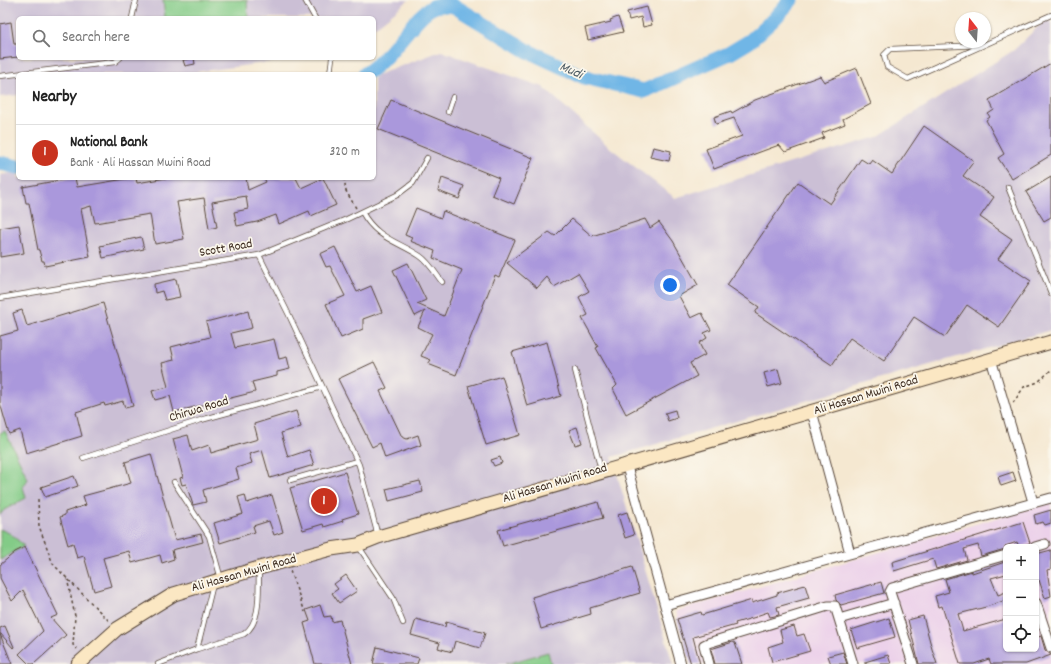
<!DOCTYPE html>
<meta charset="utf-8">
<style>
:root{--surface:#fff;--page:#f2f2f2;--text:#222;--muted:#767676;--line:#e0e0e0;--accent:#c8321e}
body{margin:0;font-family:Dekko,sans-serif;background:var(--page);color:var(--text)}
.controls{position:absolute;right:12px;bottom:12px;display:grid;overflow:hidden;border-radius:6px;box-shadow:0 1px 3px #0004}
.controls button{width:36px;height:36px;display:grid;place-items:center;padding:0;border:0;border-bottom:1px solid var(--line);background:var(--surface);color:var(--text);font:20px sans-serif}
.compass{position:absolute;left:955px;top:12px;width:36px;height:36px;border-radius:50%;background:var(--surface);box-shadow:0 1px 3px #0004;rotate:343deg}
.you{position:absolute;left:670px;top:285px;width:14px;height:14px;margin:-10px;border:3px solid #fff;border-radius:50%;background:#1a73e8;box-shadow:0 0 0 6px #1a73e833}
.badge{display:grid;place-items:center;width:26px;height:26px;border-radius:50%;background:var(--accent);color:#fff;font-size:13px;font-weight:700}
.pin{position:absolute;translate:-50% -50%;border:2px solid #fff;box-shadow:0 1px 4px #0006}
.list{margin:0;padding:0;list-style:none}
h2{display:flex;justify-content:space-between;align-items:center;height:52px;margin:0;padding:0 16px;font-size:17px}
h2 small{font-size:13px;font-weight:400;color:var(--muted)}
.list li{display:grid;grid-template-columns:26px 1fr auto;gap:12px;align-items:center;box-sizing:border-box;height:56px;padding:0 16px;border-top:1px solid var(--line)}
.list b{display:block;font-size:15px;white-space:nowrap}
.list p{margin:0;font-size:13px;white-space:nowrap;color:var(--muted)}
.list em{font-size:13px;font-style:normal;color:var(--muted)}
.icon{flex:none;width:22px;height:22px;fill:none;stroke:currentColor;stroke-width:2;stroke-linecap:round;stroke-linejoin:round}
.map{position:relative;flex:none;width:1051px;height:664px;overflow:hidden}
.search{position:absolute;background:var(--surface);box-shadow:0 1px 3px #0004;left:16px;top:16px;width:360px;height:44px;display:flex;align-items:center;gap:10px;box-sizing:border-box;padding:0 14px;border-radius:6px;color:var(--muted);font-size:15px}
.panel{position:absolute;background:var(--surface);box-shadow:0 1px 3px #0004;left:16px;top:72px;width:360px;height:108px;border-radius:6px}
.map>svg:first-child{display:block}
.built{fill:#ecd1ea;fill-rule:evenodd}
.industrial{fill:#cbbfd5}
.green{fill:#83cb87;stroke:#5f7a52}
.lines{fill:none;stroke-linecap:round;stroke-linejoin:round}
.river{stroke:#6fb6e6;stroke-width:15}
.building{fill:#aa98dc}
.service-casing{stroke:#574639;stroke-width:6}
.minor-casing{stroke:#574639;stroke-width:11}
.secondary-casing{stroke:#574639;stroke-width:15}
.path{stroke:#574639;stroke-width:1.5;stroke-dasharray:3 3;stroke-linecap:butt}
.service{stroke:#fff;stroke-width:4.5}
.minor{stroke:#fff;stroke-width:9}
.secondary{stroke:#fbe7c3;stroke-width:13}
.labels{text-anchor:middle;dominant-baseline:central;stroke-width:3.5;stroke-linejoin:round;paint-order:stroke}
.street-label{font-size:13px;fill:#3b2a1e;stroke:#fbf7ec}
.water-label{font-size:14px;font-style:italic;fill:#4d5b64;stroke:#fbf7ec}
</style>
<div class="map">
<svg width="1051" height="664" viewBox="0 0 1051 664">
<rect width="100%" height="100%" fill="#fbf7ec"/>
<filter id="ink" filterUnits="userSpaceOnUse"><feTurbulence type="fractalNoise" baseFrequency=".025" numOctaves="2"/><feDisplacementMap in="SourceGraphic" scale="8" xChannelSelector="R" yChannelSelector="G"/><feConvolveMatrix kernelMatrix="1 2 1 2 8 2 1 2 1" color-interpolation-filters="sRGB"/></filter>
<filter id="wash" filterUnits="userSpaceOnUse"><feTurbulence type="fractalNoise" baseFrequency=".012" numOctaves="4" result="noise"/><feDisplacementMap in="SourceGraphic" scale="16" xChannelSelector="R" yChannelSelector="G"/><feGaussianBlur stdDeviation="0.9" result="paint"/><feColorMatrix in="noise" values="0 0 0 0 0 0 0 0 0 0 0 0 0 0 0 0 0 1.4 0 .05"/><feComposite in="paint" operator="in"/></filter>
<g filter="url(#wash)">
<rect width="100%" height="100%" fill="#f5e8d1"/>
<path class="built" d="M1051,502V664H691L676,611ZM1006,547H1036V649H1006Z"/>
<path class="industrial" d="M0,0H409L374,28V18H18V58H303L179,74H18V95L0,97Z
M1051,14V330L612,457L673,664H0V175L18,172V178H374V78L377,75L441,51L543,87L608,146L675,198L877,137L1014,50Z"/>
<path class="green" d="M163,0H247L248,18H165Z
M5,431L28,479L23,487L26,498L4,510L0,515V433Z
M0,529L11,534L24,546L0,560Z
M548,652L551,664H506Z"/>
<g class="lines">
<path class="river" d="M365,74C382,63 395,46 408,30C415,23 423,11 433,7C439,4 447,5 454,6L528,51L584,77L644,91L730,53L750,41L774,19L791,0
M0,163L18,167"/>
</g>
<g id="blocks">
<path class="building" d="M647,7L652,25L643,27L641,17L629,20L627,12Z
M618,17L623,32L588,40L585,28L611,22L610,20Z
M11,22L14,44H18V57L0,59V24Z
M194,58L195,64L185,66L183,60Z
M1051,63V155L1012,179L998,158L1004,154L986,120L990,117L988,114L994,110L989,100Z
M857,68L871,104L843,119L845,124L822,133L824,138L785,152L779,145L714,169L706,149L742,136L734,118L716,124L714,117L731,111L732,113L755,100L820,76L824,82Z
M391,100L533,158L514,204L492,195L499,178L378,129Z
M924,126L974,161L963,176L994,197L980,217L1012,239L998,259L1031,281L999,327L967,305L945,337L914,317L884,361L850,338L832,365L755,313L759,307L727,285L798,182L830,204L861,159L869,164L872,160L892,174Z
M653,147L671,151L669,161L650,157Z
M1051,177V217L1044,221L1026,192Z
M71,178H75L77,187L131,178H136L137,183L166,178H246L248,190L266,182L264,178H296L301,188L323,178L336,205L311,216L309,211L279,224L276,215L257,222L237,226L234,212L248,209L246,196L212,202L217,227L209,229L204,198L177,202L184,239L155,244L150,214L95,223L91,206L81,209L90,257L45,266L44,261H42L39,250H38L29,203H26L23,187Z
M442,178L464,186L459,199L438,191Z
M416,208L441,218L443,211L515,240L499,277L495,275L456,375L428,364L431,360L421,356L432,334L418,327L425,311L415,316L393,270L408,263L426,300L417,304L444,316L462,270L433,258L435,251L410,241L412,238L405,235Z
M572,219L592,236L645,219L650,228L659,222L673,241L698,285L679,296L691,318L702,313L711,330L704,333L707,338L699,343L705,355L690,363L697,376L626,414L613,389L617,385L596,348L598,347L582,318L588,315L579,297L589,291L578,273L554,287L547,277L537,288L507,263L549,232L555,236Z
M19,225L24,253L0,257V228Z
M141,237L144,249L103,258L100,246Z
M335,247L357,292L371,286L382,312L363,319V329L341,338L326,304L345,296L330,266L326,267L320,254Z
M176,279L180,297L165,300L162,291L155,293L154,284Z
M103,303L133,406L125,408L123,401L105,406L104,403L76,412L82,436L26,453L20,430L9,434L0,403V336L18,331L13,313L22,310L27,326Z
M248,311L252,328L231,333L235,348L274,339L279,359L287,357L290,369L277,372V376L252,382L255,392L174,412L170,396L155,400L152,391L168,387L162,363L174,360L171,347L210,337L206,322Z
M547,342L561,396L527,406L512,352Z
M374,362L387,388L380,391L402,437L407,439L418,435L421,445L385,458L380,443L372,447L338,379Z
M778,369L782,383L768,387L764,373Z
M502,376L520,435L486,445L468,386Z
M675,410L677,418L668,421L665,413Z
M296,411L301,427L281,433L288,457L309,450L314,465L270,478L262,450L249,454L252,463L236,468L239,479L203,490L206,502L193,505L186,484L182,485L180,478L183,477L173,439L188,435L192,451L209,445L211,453L258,439L254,424Z
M577,427L582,443L575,445L569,430Z
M151,454L175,540L201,534L203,542L172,550L174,559L162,563L160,555L132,563L129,551L103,558L111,586L94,591L84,556L77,558L73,543L68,545L60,517L65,515V512L86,505L83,496L131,483L125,462Z
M500,457L502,463L494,466L491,460Z
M345,472L358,514L342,519L343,521L324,527L323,524L303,530L290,488Z
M1013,472L1016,481L1001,486L998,477Z
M74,476L78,486L45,497L41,487Z
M420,481L423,492L389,501L386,489Z
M245,495L247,503L272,495L283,532L274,535L269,521L253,526L255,532L220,543L214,523L243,514L238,497Z
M598,502L603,518L503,546L498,530Z
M1051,510V523L1045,525L1043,522L1036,524L1034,515Z
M627,512L634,535L625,538L618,515Z
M1023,522L1030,543L1019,547L1017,542L1005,546V549L981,556L978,545L964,549L967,560L936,569L933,559L894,571L892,562Z
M25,547L58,615L51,618L66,635L34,664H29L19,654L43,631L23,590L12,601L0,578V565L15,552Z
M1051,550V569L1047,570L1051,596L1045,598L1039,580L1036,581V554Z
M1005,562L1006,574L991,578L998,595L1006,592V600L986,607L958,614L963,631L1006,619V649H1036V638L1041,636L1045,650L1051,655L1026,664H991L989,659L974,664H960L942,606L938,607L935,596L949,592L945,579L972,571V573Z
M632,567L640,593L590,608L591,614L541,629L532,597Z
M346,575L357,591L339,603L332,593L338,589L334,584Z
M881,582L884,593L841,605L836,600L835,595Z
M805,585L809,598L777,607L779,615L770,617L768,612L756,616V617L735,623L736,625L693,637L700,664H691L677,619L701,612L702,615L752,600V603L777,595V593Z
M320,605L324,617L331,616L332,622L340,620L352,664H315L304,623L310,621L306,610Z
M923,616L932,649L937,664H919L908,620Z
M889,618L895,637L857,648L851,630Z
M416,619L445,627L446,622L485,633L480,648L455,641L452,652L438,648L440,643L411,635Z
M5,626L14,647L13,648L0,633V628Z
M794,626L797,636L804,634L810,651L772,662L768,647L783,642L780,630Z
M0,634L12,664H0Z
M733,642L735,643L742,664H715L711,649Z
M377,647L419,658L417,664H373Z
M843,652L847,664H831L828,656Z
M888,655L891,664H865V662Z"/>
</g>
</g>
<g filter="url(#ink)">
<use href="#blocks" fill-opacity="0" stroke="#574639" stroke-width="1"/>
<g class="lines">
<defs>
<path id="service" d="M305,0L315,18
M132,18L136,0
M981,45L890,49L884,55L887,67L908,79L1051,15
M330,74L332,58
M0,76L115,62L120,58
M448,112L453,97
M1008,187L1051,293
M362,212C376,238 397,241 420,256C429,262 436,274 442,282
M259,255L289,315L359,465L378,536
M0,298L259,255L347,219L397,195L413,183L427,158
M575,370L601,470
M83,458L201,420L322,387
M290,480L357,461
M174,482L209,536L221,579
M359,547L393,598L403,623
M197,649L213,584
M158,664L197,649L244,634C262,622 258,590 259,570"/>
<path id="minor" d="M991,359L1033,502
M810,413L814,419L850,553
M626,463L681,664
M1035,547L1045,544
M1036,603L1051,648
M665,605L1051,498
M839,619L894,603
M709,664L704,645L708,643L828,606H835L853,664
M913,664L890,592L892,588L1006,555"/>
<path id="secondary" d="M78,664L117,629L174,594L259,568L331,549L358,545L378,537C602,470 827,408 1051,342"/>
</defs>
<use href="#service" class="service-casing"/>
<use href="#minor" class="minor-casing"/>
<use href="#secondary" class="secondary-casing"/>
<path class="path" d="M344,178L346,191L356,208
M1013,403L1024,387L1038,382L1051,370
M38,499L39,526L53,564L110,622
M290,571L305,612
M67,578L75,616L73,645L77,649"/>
<use href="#service" class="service"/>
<use href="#minor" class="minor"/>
<use href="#secondary" class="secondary"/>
</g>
</g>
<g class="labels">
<g class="street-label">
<text transform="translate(226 249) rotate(-10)">Scott Road</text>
<text transform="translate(866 396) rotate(-17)">Ali Hassan Mwini Road</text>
<text transform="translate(199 410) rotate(-17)">Chirwa Road</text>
<text transform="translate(555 484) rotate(-17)">Ali Hassan Mwini Road</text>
<text transform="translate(244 574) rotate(-16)">Ali Hassan Mwini Road</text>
</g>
<g class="water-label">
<text transform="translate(571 71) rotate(24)">Mudi</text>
</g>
</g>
</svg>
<div class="controls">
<button>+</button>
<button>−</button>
<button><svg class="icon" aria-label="locate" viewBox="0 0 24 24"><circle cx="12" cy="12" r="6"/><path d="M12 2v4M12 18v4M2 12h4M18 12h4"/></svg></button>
</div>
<svg class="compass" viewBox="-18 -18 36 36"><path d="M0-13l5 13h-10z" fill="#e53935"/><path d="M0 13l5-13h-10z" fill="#767676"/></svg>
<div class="you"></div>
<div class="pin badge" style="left:324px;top:501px">1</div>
<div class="search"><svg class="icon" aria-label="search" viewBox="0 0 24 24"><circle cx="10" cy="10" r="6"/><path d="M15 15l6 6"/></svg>Search here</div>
<section class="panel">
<h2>Nearby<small></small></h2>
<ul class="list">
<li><span class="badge">1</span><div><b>National Bank</b><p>Bank · Ali Hassan Mwini Road</p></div><em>320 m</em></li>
</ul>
</section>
</div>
